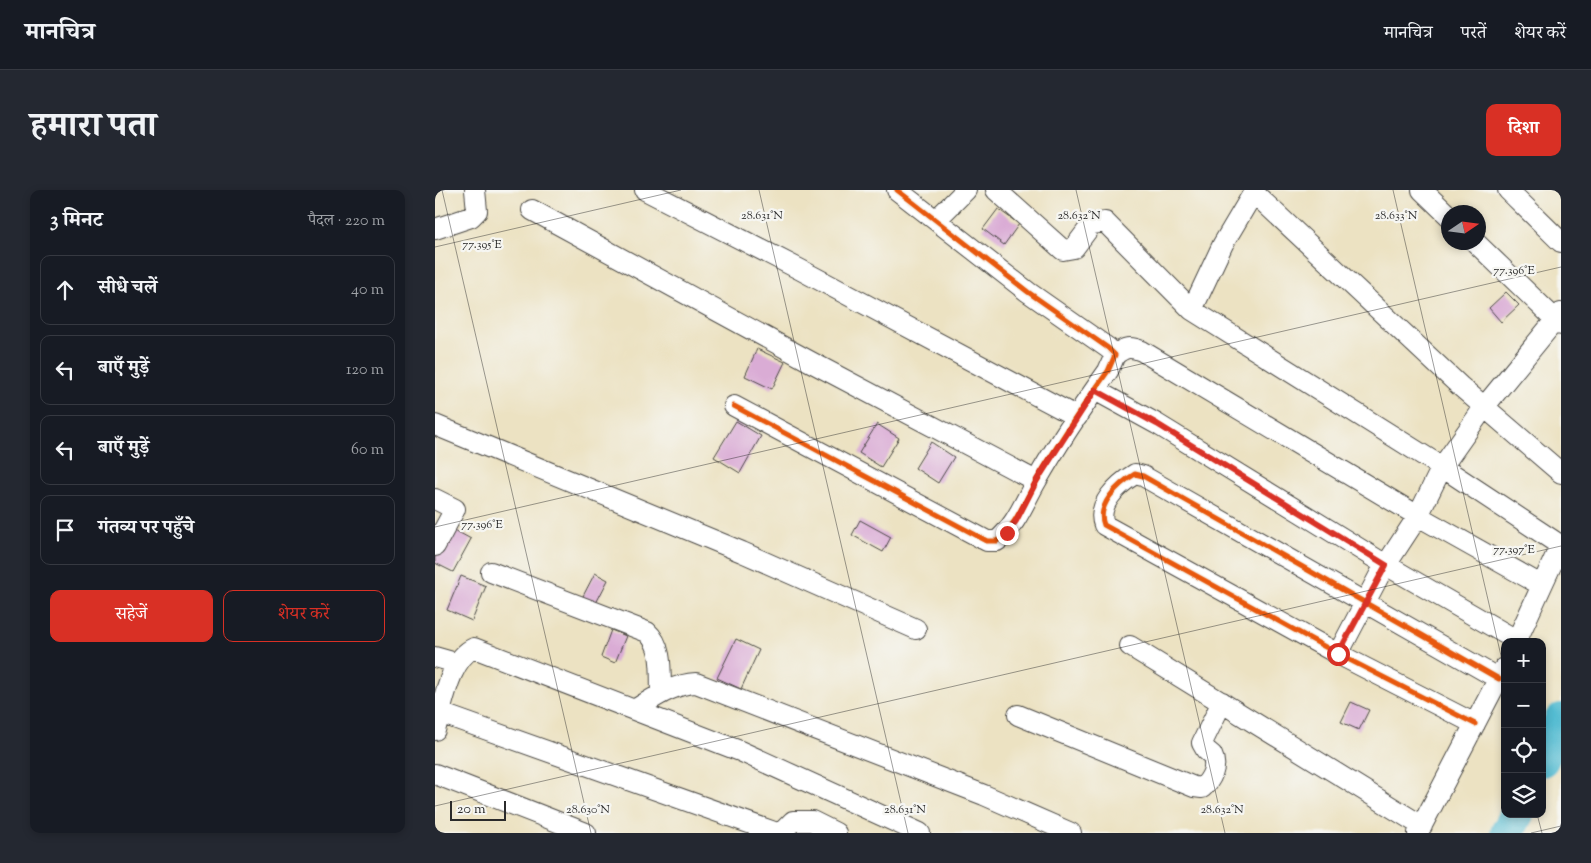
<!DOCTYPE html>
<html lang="hi">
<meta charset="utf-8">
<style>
:root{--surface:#171b24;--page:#242831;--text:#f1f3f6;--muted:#9ea1a6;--line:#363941;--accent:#d93025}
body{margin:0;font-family:"Sorts Mill Goudy","Noto Serif Devanagari",serif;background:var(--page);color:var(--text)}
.controls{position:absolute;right:15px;bottom:15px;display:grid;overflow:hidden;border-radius:10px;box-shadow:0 2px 8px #0003}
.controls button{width:45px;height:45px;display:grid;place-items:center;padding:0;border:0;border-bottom:1px solid var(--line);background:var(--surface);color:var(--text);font:25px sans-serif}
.compass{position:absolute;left:1006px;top:15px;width:45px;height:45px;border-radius:50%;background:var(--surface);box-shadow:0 2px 8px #0003;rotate:77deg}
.scale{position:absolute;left:15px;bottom:12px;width:56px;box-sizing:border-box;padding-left:5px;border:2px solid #2b2b2b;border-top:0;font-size:14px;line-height:18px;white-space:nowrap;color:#2b2b2b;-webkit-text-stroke:4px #f6f6f2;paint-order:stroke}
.stop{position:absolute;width:15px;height:15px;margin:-11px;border:4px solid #d93025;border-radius:50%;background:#fff}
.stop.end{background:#d93025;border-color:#fff;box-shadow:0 1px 5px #0008}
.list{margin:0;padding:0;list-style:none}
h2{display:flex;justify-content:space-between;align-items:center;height:65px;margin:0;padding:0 20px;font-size:21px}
h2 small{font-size:16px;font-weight:400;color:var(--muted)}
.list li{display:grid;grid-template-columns:32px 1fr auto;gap:15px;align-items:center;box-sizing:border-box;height:70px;margin:0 10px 10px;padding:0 10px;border:1px solid var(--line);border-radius:10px}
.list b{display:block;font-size:19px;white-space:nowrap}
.list em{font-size:16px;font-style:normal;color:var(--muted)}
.actions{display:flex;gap:10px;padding:15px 20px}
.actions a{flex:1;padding:11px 0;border:1px solid var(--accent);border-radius:10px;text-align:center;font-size:18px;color:var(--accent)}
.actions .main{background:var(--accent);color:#fff}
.icon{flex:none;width:28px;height:28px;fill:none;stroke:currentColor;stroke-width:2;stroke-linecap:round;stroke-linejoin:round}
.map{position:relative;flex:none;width:1126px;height:643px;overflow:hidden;border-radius:10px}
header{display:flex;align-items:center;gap:30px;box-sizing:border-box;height:70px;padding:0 25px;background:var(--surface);border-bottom:1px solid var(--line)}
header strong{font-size:24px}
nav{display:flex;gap:28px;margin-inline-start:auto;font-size:18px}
.intro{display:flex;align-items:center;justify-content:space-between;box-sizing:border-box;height:120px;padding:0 30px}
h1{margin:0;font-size:35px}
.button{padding:12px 22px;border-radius:10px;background:var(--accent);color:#fff;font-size:18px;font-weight:700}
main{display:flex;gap:30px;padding:0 30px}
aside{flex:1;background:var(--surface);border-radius:10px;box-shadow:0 2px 8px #0003}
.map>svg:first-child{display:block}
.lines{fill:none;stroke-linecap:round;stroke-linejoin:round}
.river{stroke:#53bbd1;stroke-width:34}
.building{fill:#daacd5}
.street-casing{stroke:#484642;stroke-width:22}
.street{stroke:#fff;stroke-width:20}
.cycleway-casing{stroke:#f6f6f2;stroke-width:8}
.cycleway{stroke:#e8590c;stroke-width:5}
.route{stroke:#d93025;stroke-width:6}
.ticks{fill:none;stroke:#2b2b2b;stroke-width:1;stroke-opacity:0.45}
.ticks-label{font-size:12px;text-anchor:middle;fill:#2b2b2b;stroke:#f6f6f2;stroke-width:4.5;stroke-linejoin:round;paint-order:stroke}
</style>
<header>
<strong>मानचित्र</strong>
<nav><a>मानचित्र</a><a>परतें</a><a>शेयर करें</a></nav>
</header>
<div class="intro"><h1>हमारा पता</h1><a class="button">दिशा</a></div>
<main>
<aside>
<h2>3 मिनट<small>पैदल · 220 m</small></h2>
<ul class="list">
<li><svg class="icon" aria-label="ahead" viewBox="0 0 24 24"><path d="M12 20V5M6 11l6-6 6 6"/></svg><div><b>सीधे चलें</b></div><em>40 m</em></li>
<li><svg class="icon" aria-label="left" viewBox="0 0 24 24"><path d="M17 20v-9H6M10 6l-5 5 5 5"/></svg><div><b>बाएँ मुड़ें</b></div><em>120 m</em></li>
<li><svg class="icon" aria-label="left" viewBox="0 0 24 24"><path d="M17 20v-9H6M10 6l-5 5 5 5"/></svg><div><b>बाएँ मुड़ें</b></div><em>60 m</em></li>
<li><svg class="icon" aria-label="arrive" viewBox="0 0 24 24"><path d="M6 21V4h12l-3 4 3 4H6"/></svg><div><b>गंतव्य पर पहुँचे</b></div></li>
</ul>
<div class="actions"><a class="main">सहेजें</a><a>शेयर करें</a></div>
</aside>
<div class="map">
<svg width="1126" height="643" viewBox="0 0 1126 643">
<rect width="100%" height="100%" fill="#f6f6f2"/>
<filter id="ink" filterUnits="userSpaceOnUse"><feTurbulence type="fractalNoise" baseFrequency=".02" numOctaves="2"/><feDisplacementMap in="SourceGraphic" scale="10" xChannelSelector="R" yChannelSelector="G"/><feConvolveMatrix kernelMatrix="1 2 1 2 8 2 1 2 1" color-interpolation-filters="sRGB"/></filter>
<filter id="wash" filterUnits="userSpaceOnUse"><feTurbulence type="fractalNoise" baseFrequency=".0096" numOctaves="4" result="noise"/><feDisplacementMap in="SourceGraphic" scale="20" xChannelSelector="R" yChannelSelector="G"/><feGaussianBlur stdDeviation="1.12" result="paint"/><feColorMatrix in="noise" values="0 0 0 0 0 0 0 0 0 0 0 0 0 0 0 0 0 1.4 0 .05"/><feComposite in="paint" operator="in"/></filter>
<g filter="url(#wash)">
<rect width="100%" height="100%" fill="#ece2c2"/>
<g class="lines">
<path class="river" d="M1107,570L1126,530
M1072,643L1082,624"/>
</g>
<g id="blocks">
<path class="building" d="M563,19L584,34L569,55L548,39Z
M1071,102L1084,115L1066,132L1054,118Z
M322,159L350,172L337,199L310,186Z
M301,231L326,246L305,283L279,267Z
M442,234L464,248L446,277L424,263Z
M496,252L519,267L503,293L480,278Z
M425,330L456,347L448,362L417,345Z
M12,336L36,349L18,382L0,373V359Z
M160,383L173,390L160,415L147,408Z
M26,386L51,396L37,431L12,420Z
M176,440L191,446L180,473L166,467Z
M301,449L324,460L306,499L282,488Z
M916,512L934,520L924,540L906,532Z"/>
</g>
</g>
<g filter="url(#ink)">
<use href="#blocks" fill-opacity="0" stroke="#484642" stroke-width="1"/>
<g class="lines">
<defs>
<path id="street" d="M210,0L364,79L642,227
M561,0L628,60L639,58L657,34L670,32L757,120L1007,277L1125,355
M987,0L1014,26
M1073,0L1126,52
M818,2L1025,196L1126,283
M97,20L376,172L601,291
M501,30L531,0
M0,39L36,27L42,21L40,0
M1040,52L1126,135
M757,120L788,54L820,0
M680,165C690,157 695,156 707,161L983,326L1106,395
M660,200L722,234L951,375L1081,450
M299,216L552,351H562C582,334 589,312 602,290C623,253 648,216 673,181L680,165L673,158L593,102L462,0
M0,235L307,362L481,439
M0,309L20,319L0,356
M56,382L212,442C229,457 225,484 226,504
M1081,452L1126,354
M695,456L987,636
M903,464L945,384L983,326L1007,277L1050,216L1126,123
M0,467L21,473
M199,520C219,508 238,494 261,493L549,605L636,643
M5,523L342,643
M583,525L759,597L767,598C776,590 783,577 777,565L771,560L767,553L787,512
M1040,534L903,464L669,335C661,315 683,294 700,284L708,286L1064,489
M0,540C8,516 14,469 39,458L305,561L485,643
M0,584L151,643
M346,643L358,631H377L401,643
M983,643L1069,478"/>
</defs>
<use href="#street" class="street-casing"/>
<use href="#street" class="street"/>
<defs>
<path id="cycleway" d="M299,216L552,351H562C582,334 589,312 602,290C623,253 648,216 673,181L680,165L673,158L593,102L462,0
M1040,534L903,464L669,335C661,315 683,294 700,284L708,286L1064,489"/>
</defs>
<use href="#cycleway" class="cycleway-casing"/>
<use href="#cycleway" class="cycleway"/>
</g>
</g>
<g class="lines" filter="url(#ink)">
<path class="route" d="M572,343L581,331L602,290L660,200L722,234L951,375L903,464"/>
</g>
<path class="ticks" d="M7,0L156,643M324,0L473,643M641,0L790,643M958,0L1070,483M0,57L246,0M0,337L1126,77M0,616L1126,356M1102,624L1107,643M1096,643L1126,636"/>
<g class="ticks-label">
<text x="327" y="29">28.631°N</text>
<text x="644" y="29">28.632°N</text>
<text x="961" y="29">28.633°N</text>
<text x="47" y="58">77.395°E</text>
<text x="1079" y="84">77.396°E</text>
<text x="47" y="338">77.396°E</text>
<text x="1079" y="363">77.397°E</text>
<text x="153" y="623">28.630°N</text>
<text x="470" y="623">28.631°N</text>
<text x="787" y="623">28.632°N</text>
</g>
</svg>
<div class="controls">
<button>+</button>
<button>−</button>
<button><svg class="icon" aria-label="locate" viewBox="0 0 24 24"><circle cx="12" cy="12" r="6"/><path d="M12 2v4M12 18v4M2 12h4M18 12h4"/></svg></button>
<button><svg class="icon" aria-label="layers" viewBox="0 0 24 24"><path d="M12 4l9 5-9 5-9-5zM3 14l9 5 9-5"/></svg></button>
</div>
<svg class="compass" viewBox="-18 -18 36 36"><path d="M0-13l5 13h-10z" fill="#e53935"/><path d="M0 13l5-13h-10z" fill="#9ea1a6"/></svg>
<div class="scale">20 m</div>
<div class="stop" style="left:903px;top:464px"></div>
<div class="stop end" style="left:572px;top:343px"></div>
</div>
</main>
